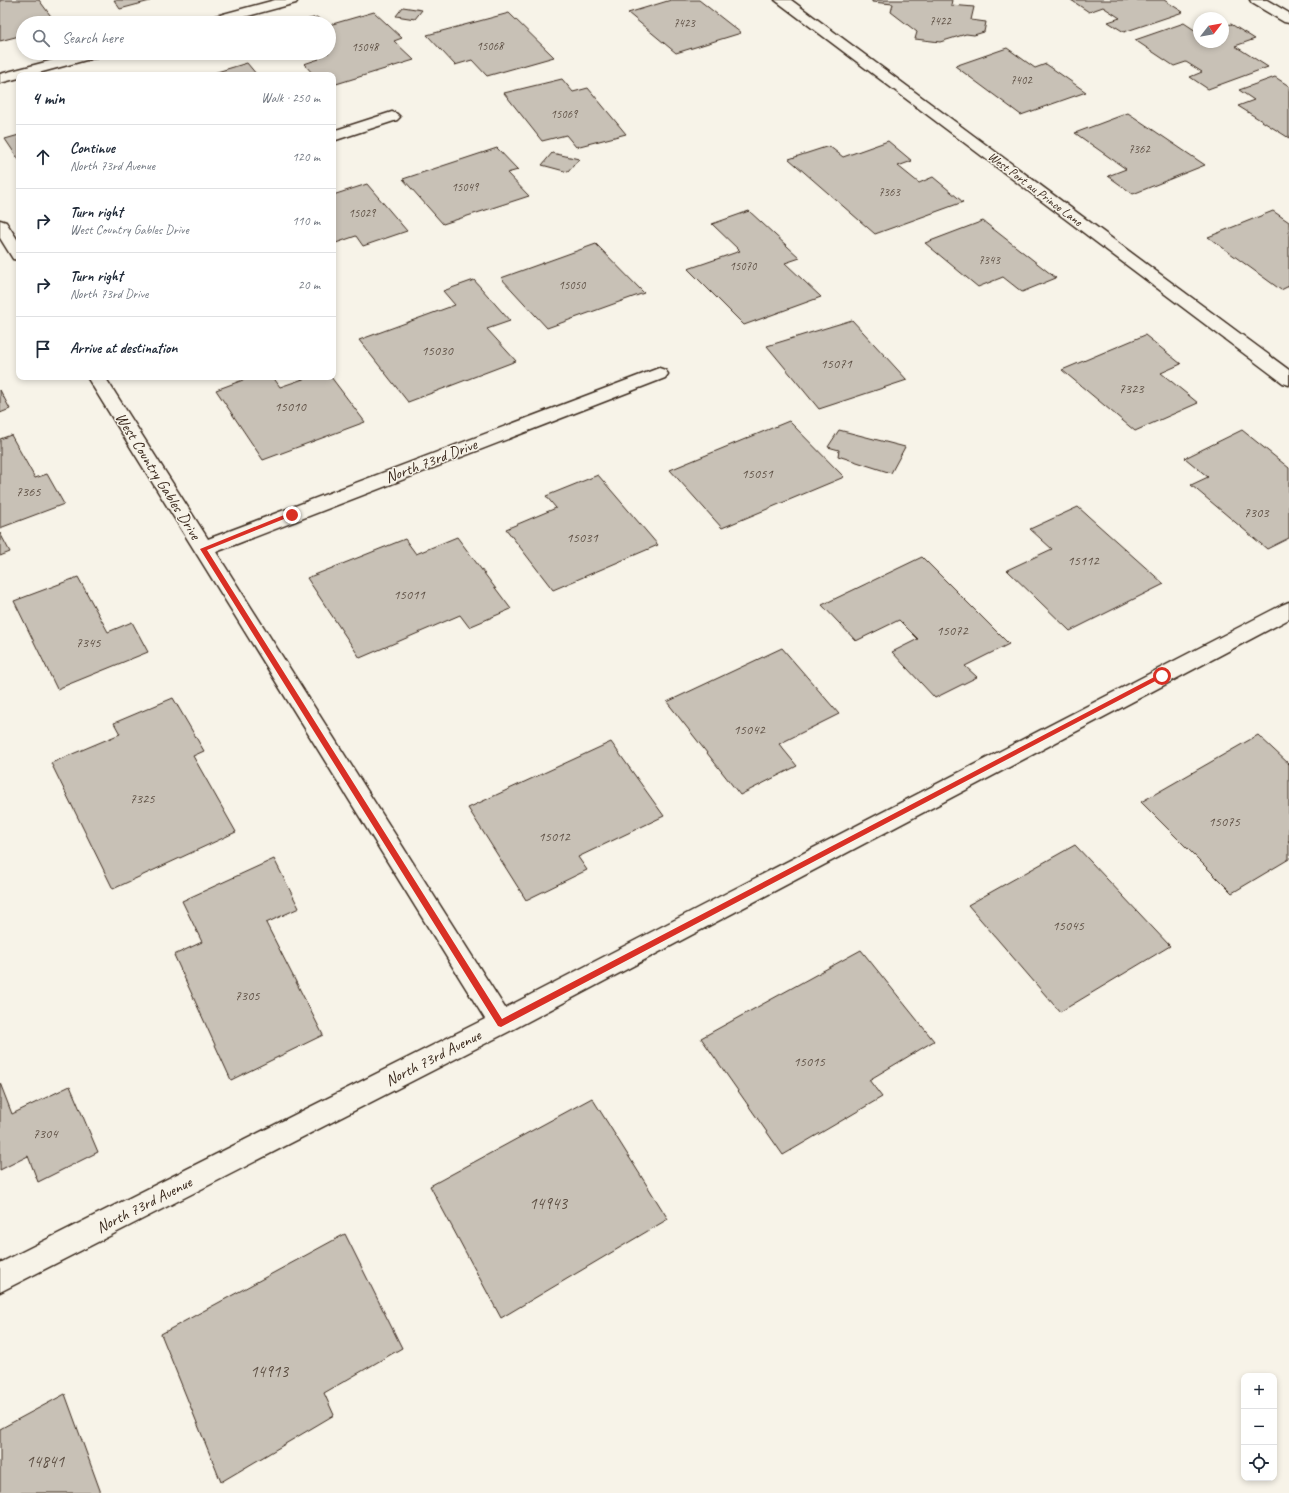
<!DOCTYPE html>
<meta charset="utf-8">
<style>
:root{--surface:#fff;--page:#f2f2f3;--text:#1f2937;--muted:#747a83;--line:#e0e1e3}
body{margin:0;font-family:Caveat,sans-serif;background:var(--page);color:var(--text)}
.controls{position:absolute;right:12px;bottom:12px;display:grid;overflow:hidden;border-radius:8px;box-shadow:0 2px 6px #0003}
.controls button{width:36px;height:36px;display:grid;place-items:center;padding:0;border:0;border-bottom:1px solid var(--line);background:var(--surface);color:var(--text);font:20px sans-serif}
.compass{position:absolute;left:1193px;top:12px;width:36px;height:36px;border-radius:50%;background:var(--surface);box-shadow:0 2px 6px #0003;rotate:59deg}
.stop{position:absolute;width:12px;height:12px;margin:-9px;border:3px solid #d93025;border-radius:50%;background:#fff}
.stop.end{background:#d93025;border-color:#fff;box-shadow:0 1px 4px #0008}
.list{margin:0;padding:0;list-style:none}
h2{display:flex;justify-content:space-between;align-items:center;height:52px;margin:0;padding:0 16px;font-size:17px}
h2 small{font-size:13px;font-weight:400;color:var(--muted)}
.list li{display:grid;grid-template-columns:26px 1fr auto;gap:12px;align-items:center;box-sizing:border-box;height:64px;padding:0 16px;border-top:1px solid var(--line)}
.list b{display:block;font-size:15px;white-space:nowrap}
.list p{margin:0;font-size:13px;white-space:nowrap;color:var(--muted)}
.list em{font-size:13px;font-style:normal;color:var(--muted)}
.icon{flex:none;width:22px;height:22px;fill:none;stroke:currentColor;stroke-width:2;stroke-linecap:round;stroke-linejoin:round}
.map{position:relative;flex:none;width:1289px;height:1493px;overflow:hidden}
.search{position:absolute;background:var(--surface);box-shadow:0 2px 6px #0003;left:16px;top:16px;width:320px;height:44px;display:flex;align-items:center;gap:10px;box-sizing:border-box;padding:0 14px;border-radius:22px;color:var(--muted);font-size:15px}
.panel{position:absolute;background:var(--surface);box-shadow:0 2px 6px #0003;left:16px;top:72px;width:320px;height:308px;border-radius:8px}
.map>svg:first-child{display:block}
.building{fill:#c8c1b6;stroke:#3b2a1e}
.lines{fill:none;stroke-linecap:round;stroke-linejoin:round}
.street-casing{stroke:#3b2a1e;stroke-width:3}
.street{fill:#f7f3e8;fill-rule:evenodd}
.route{fill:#d93025}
.labels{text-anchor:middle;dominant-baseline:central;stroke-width:3;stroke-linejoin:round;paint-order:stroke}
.far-number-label{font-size:12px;fill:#5e5044}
.far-street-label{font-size:13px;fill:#3b2a1e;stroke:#f7f3e8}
.number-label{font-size:14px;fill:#5e5044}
.street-label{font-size:16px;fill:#3b2a1e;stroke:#f7f3e8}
.near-number-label{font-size:17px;fill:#5e5044}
</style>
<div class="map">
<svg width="1289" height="1493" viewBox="0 0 1289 1493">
<rect width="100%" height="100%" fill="#f7f3e8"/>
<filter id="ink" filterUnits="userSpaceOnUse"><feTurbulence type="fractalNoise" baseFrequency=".025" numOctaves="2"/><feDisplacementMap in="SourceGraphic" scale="8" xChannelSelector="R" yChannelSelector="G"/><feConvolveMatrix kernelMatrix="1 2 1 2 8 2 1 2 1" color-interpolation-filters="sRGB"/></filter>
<g filter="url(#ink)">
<path class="building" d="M0,0H39L56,23H23V35L0,41Z
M114,0H149L150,1L120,9Z
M671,0H699L741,33L676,53L628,13Z
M872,0H952L951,5L974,7L971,20L986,22L984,32L974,35L966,34L940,42L915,39L917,32L891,12L893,4L872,2Z
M1071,0H1164L1183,12L1124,32L1108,22L1120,18L1103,7L1089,12Z
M403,7L422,10L415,19L396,16Z
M374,12L402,38L394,41L414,60L333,85V75H314L304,64L319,59L314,53H329V25Z
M509,13L554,57L487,76L472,60L455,65L427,35Z
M317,17L323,23H294Z
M1184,23L1199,33V42H1223V26L1231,24L1255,39L1235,46L1268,67L1208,89L1190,77L1202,72L1186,62L1174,66L1135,40Z
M1007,48L1035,68L1046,64L1086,92L1021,115L955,66Z
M247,63L257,75H207Z
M1275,77L1289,86V138L1238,106L1254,100L1239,90Z
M562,79L573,92L588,88L626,134L576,147L566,135L542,141L504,93Z
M1128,113L1205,165L1133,194L1108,176L1126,169L1075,133Z
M19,135V160L5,139Z
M888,141L912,161L898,166L919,183L933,177L963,202L875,234L789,159L829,146L843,157Z
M497,148L518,170L507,173L529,196L443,224L403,179Z
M552,153L579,159L568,172L542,165Z
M367,184L407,231L363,246L356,236L333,244V195Z
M749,211L800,258L785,263L821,297L744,325L688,269L740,251L712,224Z
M1273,211L1289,222V286L1281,290L1208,237Z
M983,221L1056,278L1022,292L1003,277L978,287L925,243Z
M596,244L644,293L547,328L501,278Z
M474,280L510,321L487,329L516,361L408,402L359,340L455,305L443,291Z
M852,320L907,380L819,409L767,346Z
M1145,335L1181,364L1161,373L1198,403L1135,431L1062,370Z
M251,377H273L280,387L309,377H331L365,422L263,460L216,390Z
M0,390L10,409L0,413Z
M789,421L844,477L722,528L670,470Z
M839,430L905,447L891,473L838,456L839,450L828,447Z
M1242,430L1289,468V538L1267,549L1191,485L1208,477L1185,458Z
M11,435L35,478L47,474L64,504L0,528V439Z
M598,475L658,545L553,590L506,529L556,508L546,496Z
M1078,507L1164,584L1070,631L1007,570L1052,549L1030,529Z
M0,533L10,552L0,556Z
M457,537L511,609L469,627L460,615L360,658L307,578L405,539L416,554Z
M922,557L1009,644L965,666L977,677L935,698L892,652L918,639L899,620L856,641L822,605Z
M78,577L108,632L132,622L148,652L57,689L14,601Z
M782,648L839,714L779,744L797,766L740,795L667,702Z
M173,698L204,751L193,756L236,832L113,889L51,763L120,734L114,723Z
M1258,735L1289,764V840L1288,841L1289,842V859L1232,893L1141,802Z
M611,742L664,816L578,857L587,870L526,900L468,808Z
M1075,845L1170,946L1060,1012L968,905Z
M274,859L299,908L266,923L323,1035L231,1080L174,955L202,942L182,901Z
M861,950L934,1041L869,1080L882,1097L783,1155L701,1038Z
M0,1083L12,1114L70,1086L98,1152L38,1182L28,1156L0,1170Z
M592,1098L668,1219L501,1318L430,1186Z
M345,1234L402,1348L324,1393L334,1415L221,1482L161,1334Z
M65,1394L101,1493H0V1429Z"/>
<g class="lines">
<defs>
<path id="street" d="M275,0H298L296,3L222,23H199L201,20Z
M775,0H791L1289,370V385L1283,383Z
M1250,0H1267L1289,13V23L1284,22L1252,3Z
M80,53H103L101,56L31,75H19V78L0,83V74Z
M392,112L397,114L400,117L397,120L333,141V131Z
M0,220L6,222L19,242V260L13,259L0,238Z
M659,368L665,370L668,374L665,378L216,552L505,1008L1282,605L1289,602V619L510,1031L0,1292V1263L485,1019L87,377H105L208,539Z"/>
</defs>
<use href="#street" class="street-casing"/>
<use href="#street" class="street"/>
</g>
</g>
<path class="route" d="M289,513L294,515L207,550L502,1019L1160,674H1162L1165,676L501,1027L498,1026L200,549Z"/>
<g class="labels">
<g class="far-number-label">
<text x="940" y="21">7422</text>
<text x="684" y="23">7423</text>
<text x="490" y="46">15068</text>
<text x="365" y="47">15048</text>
<text x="1021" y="80">7402</text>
<text x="564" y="114">15069</text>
<text x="1139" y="149">7362</text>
<text x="465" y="187">15049</text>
<text x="889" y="192">7363</text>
<text x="362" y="213">15029</text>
<text x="989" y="260">7343</text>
<text x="743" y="266">15070</text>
<text x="572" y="285">15050</text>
</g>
<g class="far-street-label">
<text transform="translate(1035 189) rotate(37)">West Port au Prince Lane</text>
</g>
<g class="number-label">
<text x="437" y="350">15030</text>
<text x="836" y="363">15071</text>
<text x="1131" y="388">7323</text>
<text x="290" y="406">15010</text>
<text x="757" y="473">15051</text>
<text x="28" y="491">7365</text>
<text x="1256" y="512">7303</text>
<text x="582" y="537">15031</text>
<text x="1083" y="560">15112</text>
<text x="409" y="594">15011</text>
<text x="952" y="630">15072</text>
<text x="88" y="642">7345</text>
<text x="749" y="729">15042</text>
<text x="142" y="798">7325</text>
<text x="1224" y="821">15075</text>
<text x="554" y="836">15012</text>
<text x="1068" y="925">15045</text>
<text x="247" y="995">7305</text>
<text x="809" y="1061">15015</text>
<text x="45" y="1133">7304</text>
</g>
<g class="street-label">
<text transform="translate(431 461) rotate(-21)">North 73rd Drive</text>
<text transform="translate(158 476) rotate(58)">West Country Gables Drive</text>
<text transform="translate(433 1058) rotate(-27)">North 73rd Avenue</text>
<text transform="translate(144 1205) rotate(-27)">North 73rd Avenue</text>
</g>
<g class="near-number-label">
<text x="548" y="1203">14943</text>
<text x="269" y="1371">14913</text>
<text x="45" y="1461">14841</text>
</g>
</g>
</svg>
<div class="controls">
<button>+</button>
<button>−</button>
<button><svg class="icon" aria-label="locate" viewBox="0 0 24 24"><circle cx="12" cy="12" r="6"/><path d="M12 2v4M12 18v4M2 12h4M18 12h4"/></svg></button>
</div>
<svg class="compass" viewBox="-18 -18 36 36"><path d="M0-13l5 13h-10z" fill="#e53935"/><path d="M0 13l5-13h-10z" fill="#747a83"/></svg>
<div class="stop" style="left:1162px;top:676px"></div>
<div class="stop end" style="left:292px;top:515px"></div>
<div class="search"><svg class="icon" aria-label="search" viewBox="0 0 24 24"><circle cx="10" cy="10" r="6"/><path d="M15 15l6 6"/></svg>Search here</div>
<section class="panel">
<h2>4 min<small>Walk · 250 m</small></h2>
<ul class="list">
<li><svg class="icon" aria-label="ahead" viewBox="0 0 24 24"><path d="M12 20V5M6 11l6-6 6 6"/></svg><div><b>Continue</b><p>North 73rd Avenue</p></div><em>120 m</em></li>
<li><svg class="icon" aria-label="right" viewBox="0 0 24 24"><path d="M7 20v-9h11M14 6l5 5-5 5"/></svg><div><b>Turn right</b><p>West Country Gables Drive</p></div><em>110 m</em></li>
<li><svg class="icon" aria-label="right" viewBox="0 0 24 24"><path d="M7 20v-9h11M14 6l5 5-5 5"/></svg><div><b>Turn right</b><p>North 73rd Drive</p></div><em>20 m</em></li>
<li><svg class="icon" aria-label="arrive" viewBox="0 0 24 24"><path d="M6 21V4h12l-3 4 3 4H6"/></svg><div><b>Arrive at destination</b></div></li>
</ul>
</section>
</div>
